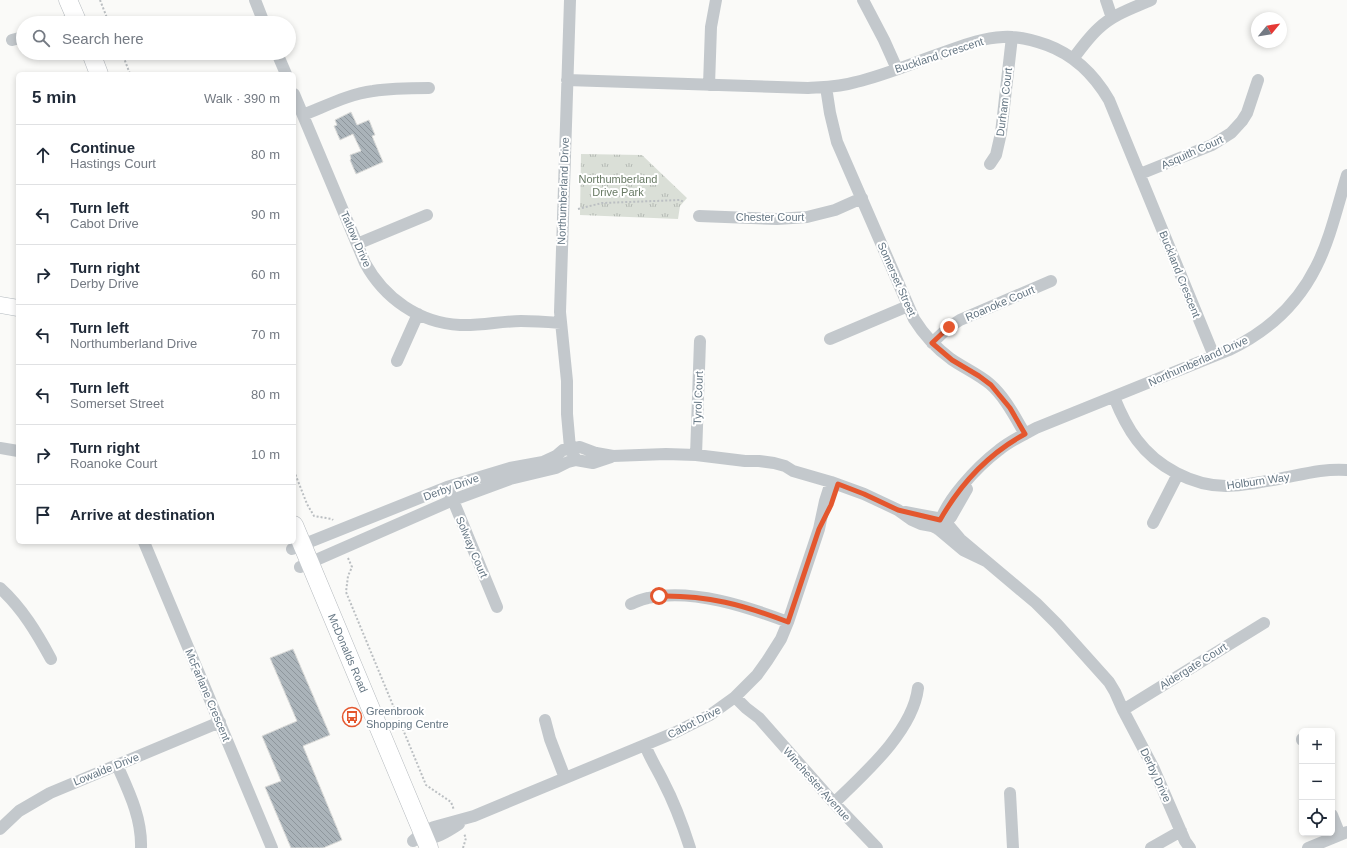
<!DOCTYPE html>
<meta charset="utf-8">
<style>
:root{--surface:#fff;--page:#f6f6f7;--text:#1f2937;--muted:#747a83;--line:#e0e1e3}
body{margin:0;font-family:Helvetica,sans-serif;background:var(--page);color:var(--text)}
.controls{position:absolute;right:12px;bottom:12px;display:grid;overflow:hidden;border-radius:6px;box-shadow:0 2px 6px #0003}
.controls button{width:36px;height:36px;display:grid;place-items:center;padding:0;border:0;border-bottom:1px solid var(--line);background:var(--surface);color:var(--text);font:20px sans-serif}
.compass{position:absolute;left:1251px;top:12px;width:36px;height:36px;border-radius:50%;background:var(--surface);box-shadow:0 2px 6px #0003;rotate:60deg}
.stop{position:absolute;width:12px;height:12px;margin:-9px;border:3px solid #e4572e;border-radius:50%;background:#fff}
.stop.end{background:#e4572e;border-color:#fff;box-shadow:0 1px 4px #0008}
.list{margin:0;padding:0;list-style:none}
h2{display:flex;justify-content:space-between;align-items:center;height:52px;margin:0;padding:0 16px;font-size:17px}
h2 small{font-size:13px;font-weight:400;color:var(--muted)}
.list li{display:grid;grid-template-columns:26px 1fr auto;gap:12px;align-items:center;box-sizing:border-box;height:60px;padding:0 16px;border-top:1px solid var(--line)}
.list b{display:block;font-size:15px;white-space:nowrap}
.list p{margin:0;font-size:13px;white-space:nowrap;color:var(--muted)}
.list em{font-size:13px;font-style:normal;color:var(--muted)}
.icon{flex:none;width:22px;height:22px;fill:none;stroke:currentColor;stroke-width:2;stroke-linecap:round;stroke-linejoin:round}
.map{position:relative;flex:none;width:1347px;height:848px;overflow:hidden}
.search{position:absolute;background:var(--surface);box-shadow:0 2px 6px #0003;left:16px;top:16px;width:280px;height:44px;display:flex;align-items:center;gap:10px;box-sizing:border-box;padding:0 14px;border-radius:22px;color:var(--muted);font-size:15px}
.panel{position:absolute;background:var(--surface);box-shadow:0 2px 6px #0003;left:16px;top:72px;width:280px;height:472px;border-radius:6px}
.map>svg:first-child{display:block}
.park{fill:url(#park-tufts)}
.building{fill:url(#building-back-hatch);stroke:#dcdcda}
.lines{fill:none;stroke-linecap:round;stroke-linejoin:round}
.secondary-casing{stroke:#b3babf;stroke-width:17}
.primary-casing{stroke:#b5babe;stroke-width:19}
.path{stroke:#bbbfc2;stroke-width:2;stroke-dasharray:2 2;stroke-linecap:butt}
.street{stroke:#c3c8cc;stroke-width:12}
.secondary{stroke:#fff;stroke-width:16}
.primary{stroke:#fff;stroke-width:18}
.route{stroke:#e4572e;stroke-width:5}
.labels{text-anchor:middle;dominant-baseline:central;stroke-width:4;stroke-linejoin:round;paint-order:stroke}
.street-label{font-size:11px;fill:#657683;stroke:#fff}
.park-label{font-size:11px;fill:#687a64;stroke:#fff}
.poi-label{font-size:11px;fill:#657683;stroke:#fff;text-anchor:start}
</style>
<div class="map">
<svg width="1347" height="848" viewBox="0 0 1347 848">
<defs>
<pattern id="park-tufts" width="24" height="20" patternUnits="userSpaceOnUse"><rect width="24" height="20" fill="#dadfd7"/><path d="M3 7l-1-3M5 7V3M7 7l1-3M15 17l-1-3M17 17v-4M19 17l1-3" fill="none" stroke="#b4b9b4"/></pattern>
<pattern id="building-back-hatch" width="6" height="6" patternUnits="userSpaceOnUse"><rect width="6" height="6" fill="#aab3b9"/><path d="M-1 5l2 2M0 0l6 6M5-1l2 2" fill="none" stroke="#8e969c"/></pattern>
</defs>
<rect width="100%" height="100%" fill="#fafaf8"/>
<path class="park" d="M581,154L642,155L687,198L680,206L678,219L580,215Z"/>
<path class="building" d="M351,112L357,125L369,120L375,135L372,136L383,162L356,174L350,160L351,159L350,155L361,151L353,134L340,140L334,126L337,125L335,120Z
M293,649L330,735L303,746L342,840L323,848H291L265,787L281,781L262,736L297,721L270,658Z"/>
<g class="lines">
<defs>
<path id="secondary" d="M0,305L18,308"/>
<path id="primary" d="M68,0L78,23
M91,53L99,74
M294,525L429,848"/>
</defs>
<use href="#secondary" class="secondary-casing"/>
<use href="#primary" class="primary-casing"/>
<path class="path" d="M100,0L109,23
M122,53L130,74
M578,209L602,203L680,200L684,202
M294,471L307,504L314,516L332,519L333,520
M348,558L352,567L348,576L346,592L426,785L451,802L454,810
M463,848L466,838L464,834"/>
<path class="street" d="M255,0L264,23
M570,0L560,312L567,381V414L570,448L576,460
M863,0L884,40L897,69
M1106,0L1112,18
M62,23L76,17
M12,40L23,37
M277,53L286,74
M1073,59C1081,48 1089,37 1099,28C1114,14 1133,8 1151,0
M567,80L808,88C824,87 840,87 856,82C885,75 913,63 942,53C962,46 981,38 1003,37C1018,36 1033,40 1047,45C1074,55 1095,76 1109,100L1214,356
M709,85L711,27L716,0
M826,87L830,113L837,142L914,319C924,335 936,348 951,359C964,368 978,374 990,384C1005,397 1015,417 1025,434
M294,94L365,263C384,298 419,323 460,325C481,326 501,321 521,321C535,321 548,322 561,323
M303,115C326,106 349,94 373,91C392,88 411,88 429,88
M990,164L996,155L1001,133L1012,37
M1140,174L1212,145L1231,133L1242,121L1247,113L1258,80
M699,216L777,219L807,217L835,210L862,198
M357,244L427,215
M830,339L908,306
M932,343L949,327L960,320L1051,281
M397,361L418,314
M1114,397C1120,412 1127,427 1137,440C1157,467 1193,486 1226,486C1243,486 1261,482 1278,479C1300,475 1324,468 1347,470
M0,448L18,451
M696,455L700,341
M450,493L497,607
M905,512L937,518L949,526L960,539L1036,603L1057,624L1109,682L1115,692L1123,710L1153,767L1185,841L1190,848
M1153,523L1178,474
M941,526L951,517L967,489
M938,529C943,502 978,466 999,450C1010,441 1023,435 1036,428L1229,350C1267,332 1297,305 1316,267C1330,240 1338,204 1347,175
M144,542L272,848
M292,549L447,487L510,468L543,462L556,456L563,450L580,447L596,453L613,456L666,454L696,455L745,461H759L774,463L785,466L793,471L831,482L864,494L898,510L912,520L921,524L932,526L938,529L963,550L986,561
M300,567L453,500L510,479L556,468L568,462L576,460L593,463L611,457
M0,588C22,608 37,633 51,659
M631,604C636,602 642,599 648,598C692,588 748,607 788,622
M735,697L746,708L759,718L834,803L877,848
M1123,710L1264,623
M545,720L550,739L565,778
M1302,739V740
M645,745C650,758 657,769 663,781C674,802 683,826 690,848
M117,765C129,792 142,818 141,848
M1010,793L1013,848
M834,803C864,774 913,731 918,688
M1332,815L1340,835
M0,829L19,811L50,793L220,722
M419,840C434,840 447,832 459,824
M413,841L423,832L434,827L474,816L676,732L710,715L735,697L757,675L767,661L781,639L788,622L819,529L825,501L831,482
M1151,848L1181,831
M1308,848L1347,832"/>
<use href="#secondary" class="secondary"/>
<use href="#primary" class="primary"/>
</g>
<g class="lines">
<path class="route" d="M659,596C707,595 744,605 788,622L819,529L831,505L838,484L864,494L898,510L940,520C961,483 988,454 1025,434L1010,408L991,385L979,376L952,360L932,343L949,327"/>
</g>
<defs>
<symbol id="bus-ring" viewBox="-11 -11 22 22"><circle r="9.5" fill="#fff" stroke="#e4572e" stroke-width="1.5"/><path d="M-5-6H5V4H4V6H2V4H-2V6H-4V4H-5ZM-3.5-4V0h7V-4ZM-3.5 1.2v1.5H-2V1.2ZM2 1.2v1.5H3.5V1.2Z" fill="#e4572e"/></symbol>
</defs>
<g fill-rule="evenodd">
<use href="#bus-ring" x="341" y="706" width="22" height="22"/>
</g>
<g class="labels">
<g class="street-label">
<text transform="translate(939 55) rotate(-18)">Buckland Crescent</text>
<text transform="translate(1004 102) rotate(-83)">Durham Court</text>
<text transform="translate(1192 152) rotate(-24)">Asquith Court</text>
<text transform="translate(563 191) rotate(-88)">Northumberland Drive</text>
<text x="770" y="217">Chester Court</text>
<text transform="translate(356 239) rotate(66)">Tatlow Drive</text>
<text transform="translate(1180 274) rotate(68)">Buckland Crescent</text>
<text transform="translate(897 279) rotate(66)">Somerset Street</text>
<text transform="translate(1000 303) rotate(-23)">Roanoke Court</text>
<text transform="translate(1198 361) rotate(-24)">Northumberland Drive</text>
<text transform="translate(698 398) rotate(-88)">Tyrol Court</text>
<text transform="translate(1258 481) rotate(-8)">Holburn Way</text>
<text transform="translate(451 487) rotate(-20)">Derby Drive</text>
<text transform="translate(472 547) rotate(67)">Solway Court</text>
<text transform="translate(348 653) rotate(67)">McDonalds Road</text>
<text transform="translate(1193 666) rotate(-32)">Aldergate Court</text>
<text transform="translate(208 695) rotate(67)">McFarlane Crescent</text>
<text transform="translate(694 722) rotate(-27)">Cabot Drive</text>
<text transform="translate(106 769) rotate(-22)">Lowalde Drive</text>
<text transform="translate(1156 775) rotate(65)">Derby Drive</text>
<text transform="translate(817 784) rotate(48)">Winchester Avenue</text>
</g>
<g class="park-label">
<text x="618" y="179">Northumberland<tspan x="618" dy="13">Drive Park</tspan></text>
</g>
<g class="poi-label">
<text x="366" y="711">Greenbrook<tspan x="366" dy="13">Shopping Centre</tspan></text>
</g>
</g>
</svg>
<div class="controls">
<button>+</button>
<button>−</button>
<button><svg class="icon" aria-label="locate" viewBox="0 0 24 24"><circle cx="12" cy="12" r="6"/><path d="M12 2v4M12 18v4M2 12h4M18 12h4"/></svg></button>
</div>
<svg class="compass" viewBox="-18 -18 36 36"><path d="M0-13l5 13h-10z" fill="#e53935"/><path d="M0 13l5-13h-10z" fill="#747a83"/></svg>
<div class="stop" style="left:659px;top:596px"></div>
<div class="stop end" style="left:949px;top:327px"></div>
<div class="search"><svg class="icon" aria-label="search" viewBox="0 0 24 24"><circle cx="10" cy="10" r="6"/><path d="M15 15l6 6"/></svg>Search here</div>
<section class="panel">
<h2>5 min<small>Walk · 390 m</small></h2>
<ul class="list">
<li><svg class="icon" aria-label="ahead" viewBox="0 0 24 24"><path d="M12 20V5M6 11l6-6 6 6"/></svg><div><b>Continue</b><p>Hastings Court</p></div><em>80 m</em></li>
<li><svg class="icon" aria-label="left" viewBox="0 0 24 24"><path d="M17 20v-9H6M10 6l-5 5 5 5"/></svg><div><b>Turn left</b><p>Cabot Drive</p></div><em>90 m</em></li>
<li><svg class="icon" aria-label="right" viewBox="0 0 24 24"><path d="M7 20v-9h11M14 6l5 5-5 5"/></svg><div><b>Turn right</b><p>Derby Drive</p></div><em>60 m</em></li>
<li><svg class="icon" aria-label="left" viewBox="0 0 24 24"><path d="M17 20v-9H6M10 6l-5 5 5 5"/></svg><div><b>Turn left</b><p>Northumberland Drive</p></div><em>70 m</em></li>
<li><svg class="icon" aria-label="left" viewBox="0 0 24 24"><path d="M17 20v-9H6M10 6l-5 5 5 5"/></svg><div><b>Turn left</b><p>Somerset Street</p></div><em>80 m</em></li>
<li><svg class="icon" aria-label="right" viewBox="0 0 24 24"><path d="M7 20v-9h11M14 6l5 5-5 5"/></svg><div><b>Turn right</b><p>Roanoke Court</p></div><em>10 m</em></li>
<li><svg class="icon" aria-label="arrive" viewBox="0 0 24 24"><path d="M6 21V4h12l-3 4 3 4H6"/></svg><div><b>Arrive at destination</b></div></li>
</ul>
</section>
</div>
